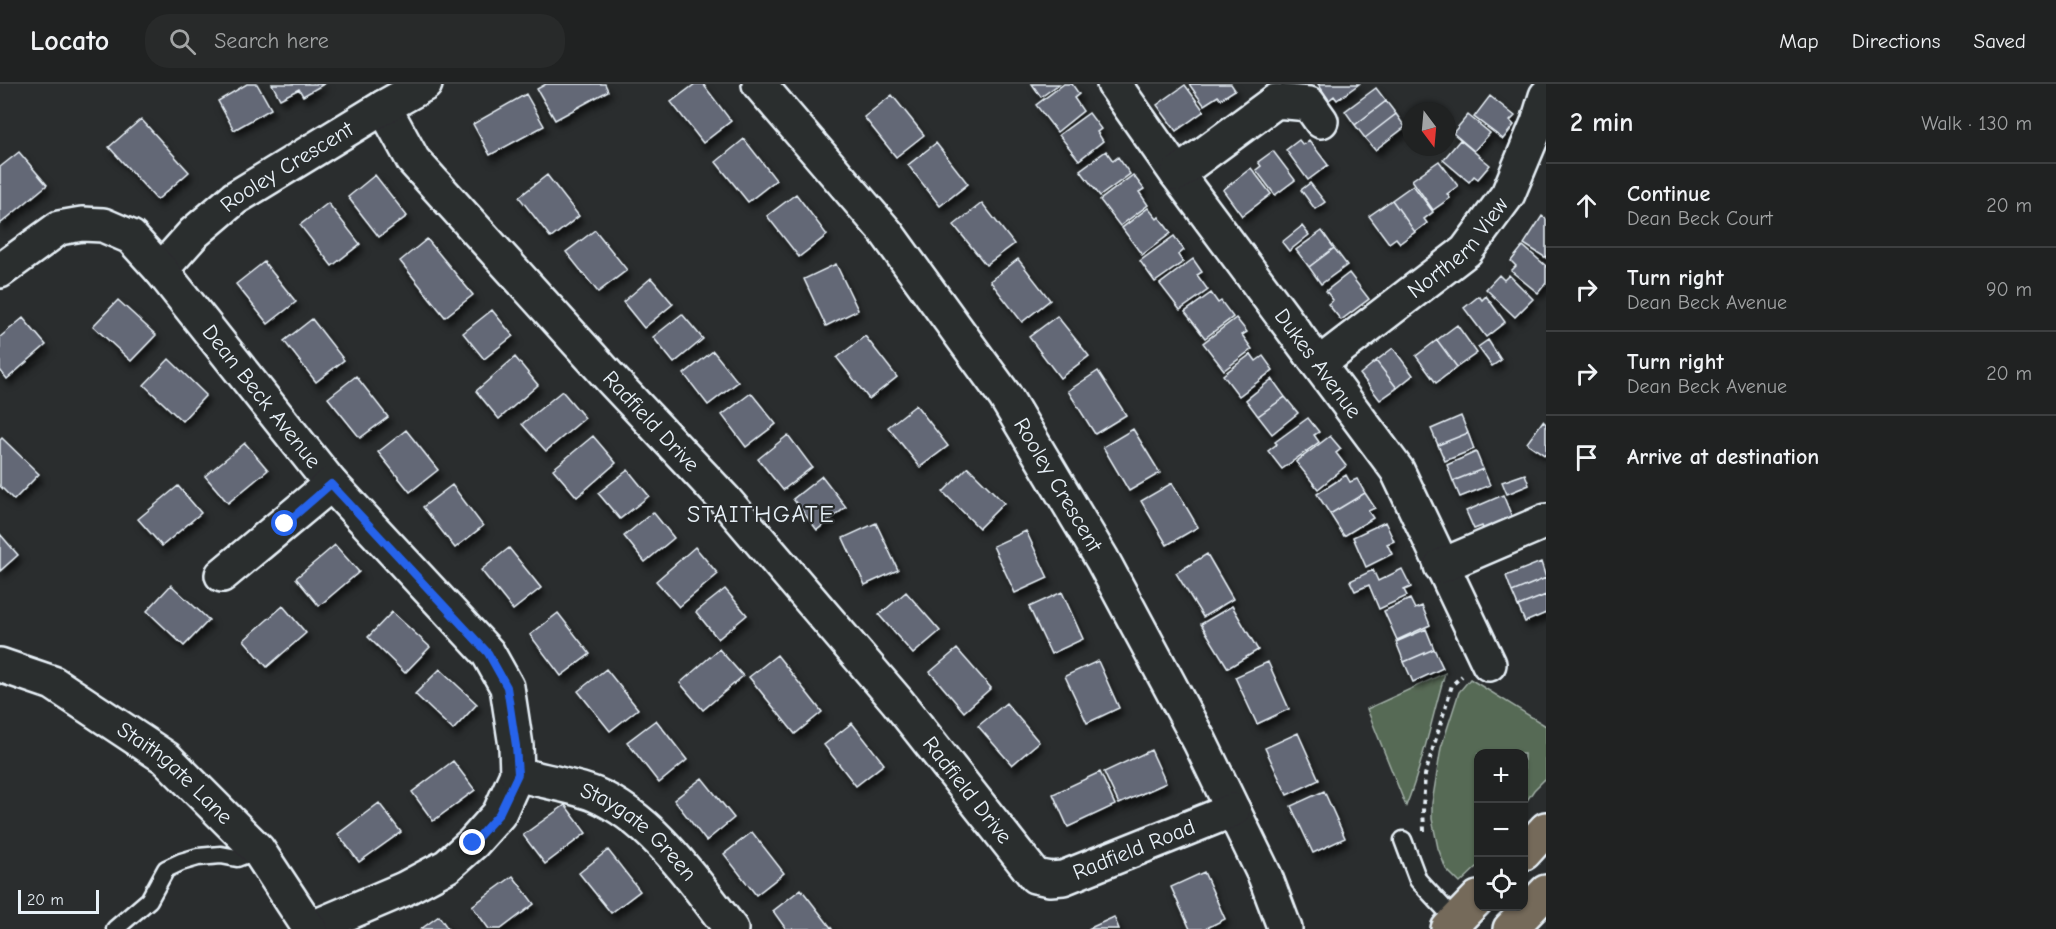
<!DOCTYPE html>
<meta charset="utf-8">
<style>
:root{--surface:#202222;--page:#282a2a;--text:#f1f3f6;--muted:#a2a4a5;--line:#3d3f40}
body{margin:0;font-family:"Comic Neue",sans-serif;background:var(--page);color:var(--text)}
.controls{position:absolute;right:18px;bottom:18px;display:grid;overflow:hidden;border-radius:12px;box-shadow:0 2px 4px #0004}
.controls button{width:54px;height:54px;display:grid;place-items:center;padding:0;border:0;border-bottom:2px solid var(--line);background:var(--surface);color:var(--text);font:30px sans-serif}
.compass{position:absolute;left:1402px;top:18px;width:54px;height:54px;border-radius:50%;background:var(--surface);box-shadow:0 2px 4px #0004;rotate:164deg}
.scale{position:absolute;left:18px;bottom:15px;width:81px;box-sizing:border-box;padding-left:6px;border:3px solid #e8f1f8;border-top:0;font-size:16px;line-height:21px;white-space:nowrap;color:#e8f1f8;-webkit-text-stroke:4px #2a2d2e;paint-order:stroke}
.stop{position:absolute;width:18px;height:18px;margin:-14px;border:4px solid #2563eb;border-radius:50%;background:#fff}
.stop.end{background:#2563eb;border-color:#fff;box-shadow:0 2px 6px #0008}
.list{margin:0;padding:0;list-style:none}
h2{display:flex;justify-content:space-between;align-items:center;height:78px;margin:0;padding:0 24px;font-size:26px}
h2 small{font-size:20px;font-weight:400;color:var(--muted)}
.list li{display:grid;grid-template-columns:39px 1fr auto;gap:18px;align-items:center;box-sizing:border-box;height:84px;padding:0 24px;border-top:2px solid var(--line)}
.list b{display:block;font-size:22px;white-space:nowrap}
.list p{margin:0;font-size:20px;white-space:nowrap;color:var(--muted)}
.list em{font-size:20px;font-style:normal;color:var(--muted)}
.icon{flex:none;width:33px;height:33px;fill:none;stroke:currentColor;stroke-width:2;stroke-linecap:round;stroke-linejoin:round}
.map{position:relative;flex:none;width:1546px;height:845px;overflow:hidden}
header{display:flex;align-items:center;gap:36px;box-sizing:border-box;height:84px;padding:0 30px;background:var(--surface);border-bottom:2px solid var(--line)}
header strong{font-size:28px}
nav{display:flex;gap:33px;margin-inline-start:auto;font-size:21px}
.search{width:420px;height:54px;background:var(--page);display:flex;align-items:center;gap:15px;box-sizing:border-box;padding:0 21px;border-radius:24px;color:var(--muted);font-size:22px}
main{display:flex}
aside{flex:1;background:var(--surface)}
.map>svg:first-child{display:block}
.green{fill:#576a55;stroke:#a0aea6;stroke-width:1.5}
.building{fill:#646776;stroke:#e8f1f8;stroke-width:1.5;filter:url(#shadow)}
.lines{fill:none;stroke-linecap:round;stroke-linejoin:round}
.service-casing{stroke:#e8f1f8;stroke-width:21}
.minor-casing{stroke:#e8f1f8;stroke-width:38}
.tertiary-casing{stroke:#e8f1f8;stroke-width:38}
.trunk-casing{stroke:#e8f1f8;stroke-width:38}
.path{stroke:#e8f1f8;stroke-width:4;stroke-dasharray:4.5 4.5;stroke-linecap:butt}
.service{stroke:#2a2d2e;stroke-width:16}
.minor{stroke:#2a2d2e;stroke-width:33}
.tertiary{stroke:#2a2d2e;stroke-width:33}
.trunk{stroke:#746a5a;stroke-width:33}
.route{stroke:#2563eb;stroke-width:8}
.labels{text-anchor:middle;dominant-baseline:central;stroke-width:4.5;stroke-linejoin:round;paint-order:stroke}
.street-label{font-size:22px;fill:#e8f1f8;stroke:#2a2d2e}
.neighbourhood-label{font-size:24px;letter-spacing:1.5px;fill:#e8f1f8;stroke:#2a2d2e}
</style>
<header>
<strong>Locato</strong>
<div class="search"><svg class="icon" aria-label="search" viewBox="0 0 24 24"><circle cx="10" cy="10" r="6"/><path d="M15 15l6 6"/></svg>Search here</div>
<nav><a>Map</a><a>Directions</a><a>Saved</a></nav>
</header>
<main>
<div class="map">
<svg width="1546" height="845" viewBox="0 0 1546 845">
<defs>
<filter id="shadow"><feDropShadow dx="3.5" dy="6" stdDeviation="3" flood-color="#0009"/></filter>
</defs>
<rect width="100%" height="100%" fill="#2a2d2e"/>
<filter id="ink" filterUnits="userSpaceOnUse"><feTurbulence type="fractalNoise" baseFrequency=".0167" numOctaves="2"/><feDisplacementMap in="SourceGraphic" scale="12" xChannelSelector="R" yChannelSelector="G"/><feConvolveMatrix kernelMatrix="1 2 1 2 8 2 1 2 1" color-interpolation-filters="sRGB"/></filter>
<g filter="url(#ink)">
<path class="green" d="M1445,589C1432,633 1423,680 1406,722L1367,625Z
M1470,595L1546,642V694L1534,706L1524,721V670H1478V782L1460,799L1446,785L1438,764L1432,735V719L1441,664L1459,608Z"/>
<path class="building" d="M247,0H257L271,25L234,46L218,17Z
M272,0H324L303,12L299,5L280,15Z
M546,0H605L608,7L555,36L537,5Z
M695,0H703L731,37L703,59L671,18Z
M1032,0H1059L1041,13Z
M1064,0H1072L1079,10L1074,14L1083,27L1057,48L1036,21Z
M1189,0H1231L1235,6L1221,15L1218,12L1204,21Z
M1318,0H1359L1337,16L1334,12L1329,16Z
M1185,1L1204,27L1176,47L1157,21Z
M1376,4L1386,17L1355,41L1345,27Z
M526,10L544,42L490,71L473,40Z
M892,11L924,51L896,73L864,33Z
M1490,12L1515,32L1510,37L1514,41L1503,55L1474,33Z
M1386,17L1396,30L1365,54L1355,41Z
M1089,29L1101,45L1097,48L1103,57L1079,76L1059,51Z
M1396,30L1405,43L1375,66L1365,54Z
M1468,31L1490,49L1474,67L1453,49Z
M141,35L189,88L157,116L109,63Z
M744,55L776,96L748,118L716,78Z
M1299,56L1303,61L1309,56L1328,81L1308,96L1286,66Z
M1460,56L1490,81L1478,95L1474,92L1469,98L1443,76Z
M936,59L968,100L940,122L908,81Z
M1106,67L1113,77L1118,73L1130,90L1100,112L1080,86Z
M1273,67L1295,96L1275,111L1256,86L1261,82L1258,78Z
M19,68L47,101L0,140V83Z
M1439,77L1458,102L1447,110L1450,114L1433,126L1412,96Z
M1251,84L1271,110L1242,132L1223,106Z
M375,91L407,132L379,153L348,113Z
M547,91L579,132L551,154L519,113Z
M1133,91L1144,105L1139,108L1148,121L1120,142L1100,116Z
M1310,99L1325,118L1315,125L1301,106Z
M1413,101L1433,128L1424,135L1427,139L1415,148L1392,116Z
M796,110L827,151L799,173L767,132Z
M1392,116L1415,148L1400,159L1396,154L1389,159L1369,132Z
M328,119L360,160L332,182L300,141Z
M982,119L1014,160L986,181L954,141Z
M1148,124L1157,135L1159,133L1171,149L1142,171L1122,144Z
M1542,132L1546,135V174L1524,160Z
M1302,142L1309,151L1289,167L1282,158Z
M595,146L627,186L598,208L566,168Z
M1322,147L1334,164L1309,183L1296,166Z
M1174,152L1184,166L1178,171L1183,178L1155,198L1140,177Z
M427,155L473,211L445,233L400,177Z
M1523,162L1546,182V199L1538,209L1511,187L1516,182L1511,177Z
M1334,164L1347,181L1321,200L1309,183Z
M1018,175L1050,216L1022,238L990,197Z
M1193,175L1202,188L1197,191L1208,206L1180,226L1160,200Z
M264,178L296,218L268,240L236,200Z
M836,180L858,226L826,242L804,195Z
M1349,189L1369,215L1341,236L1328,220L1333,216L1326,207Z
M1499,191L1504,196L1509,191L1533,215L1515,233L1486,205Z
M651,194L673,220L644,244L623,218Z
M1211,209L1218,219L1221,217L1233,233L1205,254L1185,228Z
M1479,212L1482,216L1486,212L1505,238L1486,253L1464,224Z
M118,216L156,251L131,277L93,242Z
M492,226L513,252L484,275L463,249Z
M682,230L703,255L674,279L653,253Z
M1057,232L1089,272L1060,294L1029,253Z
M23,234L46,261L7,295L0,286V253Z
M1236,234L1247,248L1242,251L1252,265L1224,286L1203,259Z
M312,235L344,276L316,298L284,257Z
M1457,241L1477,269L1457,283L1437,256Z
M865,252L897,293L869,315L837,274Z
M1437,256L1457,283L1436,299L1416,272Z
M1488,256L1501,276L1492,282L1478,263Z
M1393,264L1413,291L1397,304L1376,277Z
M713,267L738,298L708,321L684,290Z
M1251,270L1256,277L1263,272L1273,286L1239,312L1223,291Z
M515,273L538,301L499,335L476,307Z
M169,275L206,311L182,337L144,301Z
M1376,277L1397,304L1380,316L1360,290Z
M1098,287L1126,331L1095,350L1068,307Z
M356,292L388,333L360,354L328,314Z
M1272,295L1285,313L1258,332L1246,316Z
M562,307L585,334L546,367L522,340Z
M751,309L776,340L746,363L722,331Z
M1285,313L1298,329L1272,350L1258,332Z
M916,321L948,362L920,383L888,343Z
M1461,332L1468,349L1438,361L1431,345Z
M1308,334L1319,348L1314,351L1319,358L1282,385L1268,367L1277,360L1275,358Z
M1543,337L1546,340V372L1527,359Z
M1133,345L1160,389L1129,407L1103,363Z
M406,346L438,386L410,408L378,368Z
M1468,349L1474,365L1445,377L1438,361Z
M788,351L812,383L783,406L758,375Z
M593,352L616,379L577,413L553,385Z
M1330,352L1341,365L1336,369L1346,382L1318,405L1296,378Z
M2,354L39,390L14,416L0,402V356Z
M245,359L268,386L228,419L205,392Z
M1476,368L1483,385L1453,397L1447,381Z
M968,383L1004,419L979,444L943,408Z
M1483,385L1490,401L1460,413L1453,397Z
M628,386L649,412L620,435L598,409Z
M1525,390L1529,401L1507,410L1502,398Z
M1346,391L1350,398L1357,395L1365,409L1330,430L1317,410Z
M822,392L846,423L817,446L793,415Z
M1172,399L1198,443L1167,461L1141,417Z
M452,401L483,442L455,464L423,423Z
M178,402L201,429L162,462L138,435Z
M1365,409L1375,424L1368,427L1373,434L1344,452L1330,430Z
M1503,411L1513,435L1484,447L1482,442L1474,445L1466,427Z
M653,428L674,454L645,478L624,452Z
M1385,438L1394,457L1387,460L1392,470L1366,483L1353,453Z
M876,439L898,486L865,501L843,454Z
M1026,447L1048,494L1015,509L993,462Z
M0,450L18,471L0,487Z
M335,461L359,488L319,522L296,494Z
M695,463L718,490L679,523L656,497Z
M509,464L541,504L513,526L481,486Z
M1207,470L1233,515L1203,533L1176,489Z
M1541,478L1546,494L1512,508L1506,492Z
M1402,485L1411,503L1404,506L1407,512L1379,525L1369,501L1355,507L1350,497L1373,486L1378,497Z
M1546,494V511L1518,522L1512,508Z
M171,501L209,536L184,562L147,527Z
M725,505L747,531L718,555L696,528Z
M906,508L940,547L913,570L879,531Z
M1062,508L1083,555L1051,570L1029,523Z
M1546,511V529L1525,538L1518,522Z
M1410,515L1415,525L1422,522L1430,541L1397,556L1384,527Z
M283,522L306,549L267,583L244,556Z
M1232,522L1258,566L1228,584L1201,540Z
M392,528L430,563L405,589L368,553Z
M558,529L590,570L561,592L530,551Z
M1426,545L1434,565L1404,578L1396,558Z
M719,565L743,592L703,626L680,599Z
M957,565L991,604L964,628L930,588Z
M1434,565L1443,584L1413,598L1404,578Z
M777,571L822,628L795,650L749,593Z
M1098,577L1119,624L1087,639L1065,592Z
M1268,578L1289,625L1257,640L1235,593Z
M440,585L477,620L453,646L415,610Z
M606,585L638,625L610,647L578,607Z
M1006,619L1039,658L1012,681L978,642Z
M656,636L687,676L659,699L627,658Z
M852,639L884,680L856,702L824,661Z
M1298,649L1319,696L1287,711L1265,664Z
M1151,666L1166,699L1119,720L1104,688Z
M453,677L475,706L433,737L412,708Z
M1100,688L1115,721L1068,743L1053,710Z
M702,694L734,734L706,757L674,716Z
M1324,707L1345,754L1313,769L1291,722Z
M379,719L401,748L359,778L338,750Z
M565,721L586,749L545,780L523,751Z
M752,748L784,789L756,811L724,770Z
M608,766L640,807L611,829L579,789Z
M1204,788L1225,835L1205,845H1190L1171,803Z
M513,792L534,820L501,845H489L472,822Z
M801,805L832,845H786L773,827Z
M439,832L448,845H421Z
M1114,833L1119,845H1088Z"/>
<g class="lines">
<defs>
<path id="service" d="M1403,756L1418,796L1456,837
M115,845L149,816L166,785L181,778L198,773L221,771L237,774L258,766"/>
<g id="minor">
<path id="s1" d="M759,0L886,148L1005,312L1102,475L1200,658L1265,792L1285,845"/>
<path id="s2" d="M1114,0L1177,90L1397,386L1489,580"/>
<path id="s3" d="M384,23L413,76L612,296L725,416L897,617L1035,792L1050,795L1063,794L1233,726"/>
<path d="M1177,90L1276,17L1309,20L1321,37"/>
<path id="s4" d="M161,186L194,149L235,114L384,23L425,0"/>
<path id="s5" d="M0,187L59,144L82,140L103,141L131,153L161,186L331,400L488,569L507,603L516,662L517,690L499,730L473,759L447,782L404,805L310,845"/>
<path id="s6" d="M1319,280L1466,167L1508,110L1538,38L1546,12"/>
<path d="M1441,482L1546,437"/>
<path d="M222,491L331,400"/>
<path id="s7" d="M517,690C542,697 570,701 594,710C653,735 693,796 731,845"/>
</g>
<g id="tertiary">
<path id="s8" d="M0,581L53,599L166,674L258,766L310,845"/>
</g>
<path id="trunk" d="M1524,769L1546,745
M1448,845L1478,814
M1510,845L1546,808"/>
</defs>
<use href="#service" class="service-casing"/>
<use href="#minor" class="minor-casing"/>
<use href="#tertiary" class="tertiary-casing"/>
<use href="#trunk" class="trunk-casing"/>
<path class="path" d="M1424,747L1423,724L1425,691L1452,601L1462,592"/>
<use href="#service" class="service"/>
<use href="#minor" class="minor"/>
<use href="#tertiary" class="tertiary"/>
<use href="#trunk" class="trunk"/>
</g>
</g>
<g class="lines" filter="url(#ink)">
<path class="route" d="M285,440L331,400L488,569L507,603L516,662L518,690L499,730L473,759"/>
</g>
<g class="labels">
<g class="street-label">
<text stroke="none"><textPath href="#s4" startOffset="164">Rooley Crescent</textPath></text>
<text stroke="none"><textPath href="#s6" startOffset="182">Northern View</textPath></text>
<text stroke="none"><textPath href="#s2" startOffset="346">Dukes Avenue</textPath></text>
<text stroke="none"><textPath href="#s5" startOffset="354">Dean Beck Avenue</textPath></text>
<text stroke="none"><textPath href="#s3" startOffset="414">Radfield Drive</textPath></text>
<text stroke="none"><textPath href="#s1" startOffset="501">Rooley Crescent</textPath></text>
<text stroke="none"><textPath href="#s8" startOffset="208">Staithgate Lane</textPath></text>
<text stroke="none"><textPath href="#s3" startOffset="900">Radfield Drive</textPath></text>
<text stroke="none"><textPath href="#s7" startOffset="138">Staygate Green</textPath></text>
<text stroke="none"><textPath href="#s3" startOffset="1114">Radfield Road</textPath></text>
</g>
<g class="neighbourhood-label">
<text x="761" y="430">STAITHGATE</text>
</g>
</g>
</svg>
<div class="controls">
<button>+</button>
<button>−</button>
<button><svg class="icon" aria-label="locate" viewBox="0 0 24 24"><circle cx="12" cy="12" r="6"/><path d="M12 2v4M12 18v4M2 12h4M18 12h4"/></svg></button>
</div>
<svg class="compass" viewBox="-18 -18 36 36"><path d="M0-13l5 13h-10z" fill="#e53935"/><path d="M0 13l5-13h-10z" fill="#a2a4a5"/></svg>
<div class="scale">20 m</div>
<div class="stop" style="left:285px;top:440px"></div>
<div class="stop end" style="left:473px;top:759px"></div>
</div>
<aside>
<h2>2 min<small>Walk · 130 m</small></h2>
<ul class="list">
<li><svg class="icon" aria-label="ahead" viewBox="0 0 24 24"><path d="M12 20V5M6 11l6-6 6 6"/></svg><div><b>Continue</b><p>Dean Beck Court</p></div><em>20 m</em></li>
<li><svg class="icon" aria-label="right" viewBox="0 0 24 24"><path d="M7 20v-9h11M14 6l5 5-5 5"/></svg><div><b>Turn right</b><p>Dean Beck Avenue</p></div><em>90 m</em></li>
<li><svg class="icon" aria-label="right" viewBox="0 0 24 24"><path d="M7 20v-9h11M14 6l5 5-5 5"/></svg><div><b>Turn right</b><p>Dean Beck Avenue</p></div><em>20 m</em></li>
<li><svg class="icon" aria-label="arrive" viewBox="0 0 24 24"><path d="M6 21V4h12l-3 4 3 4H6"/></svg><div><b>Arrive at destination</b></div></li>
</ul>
</aside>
</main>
